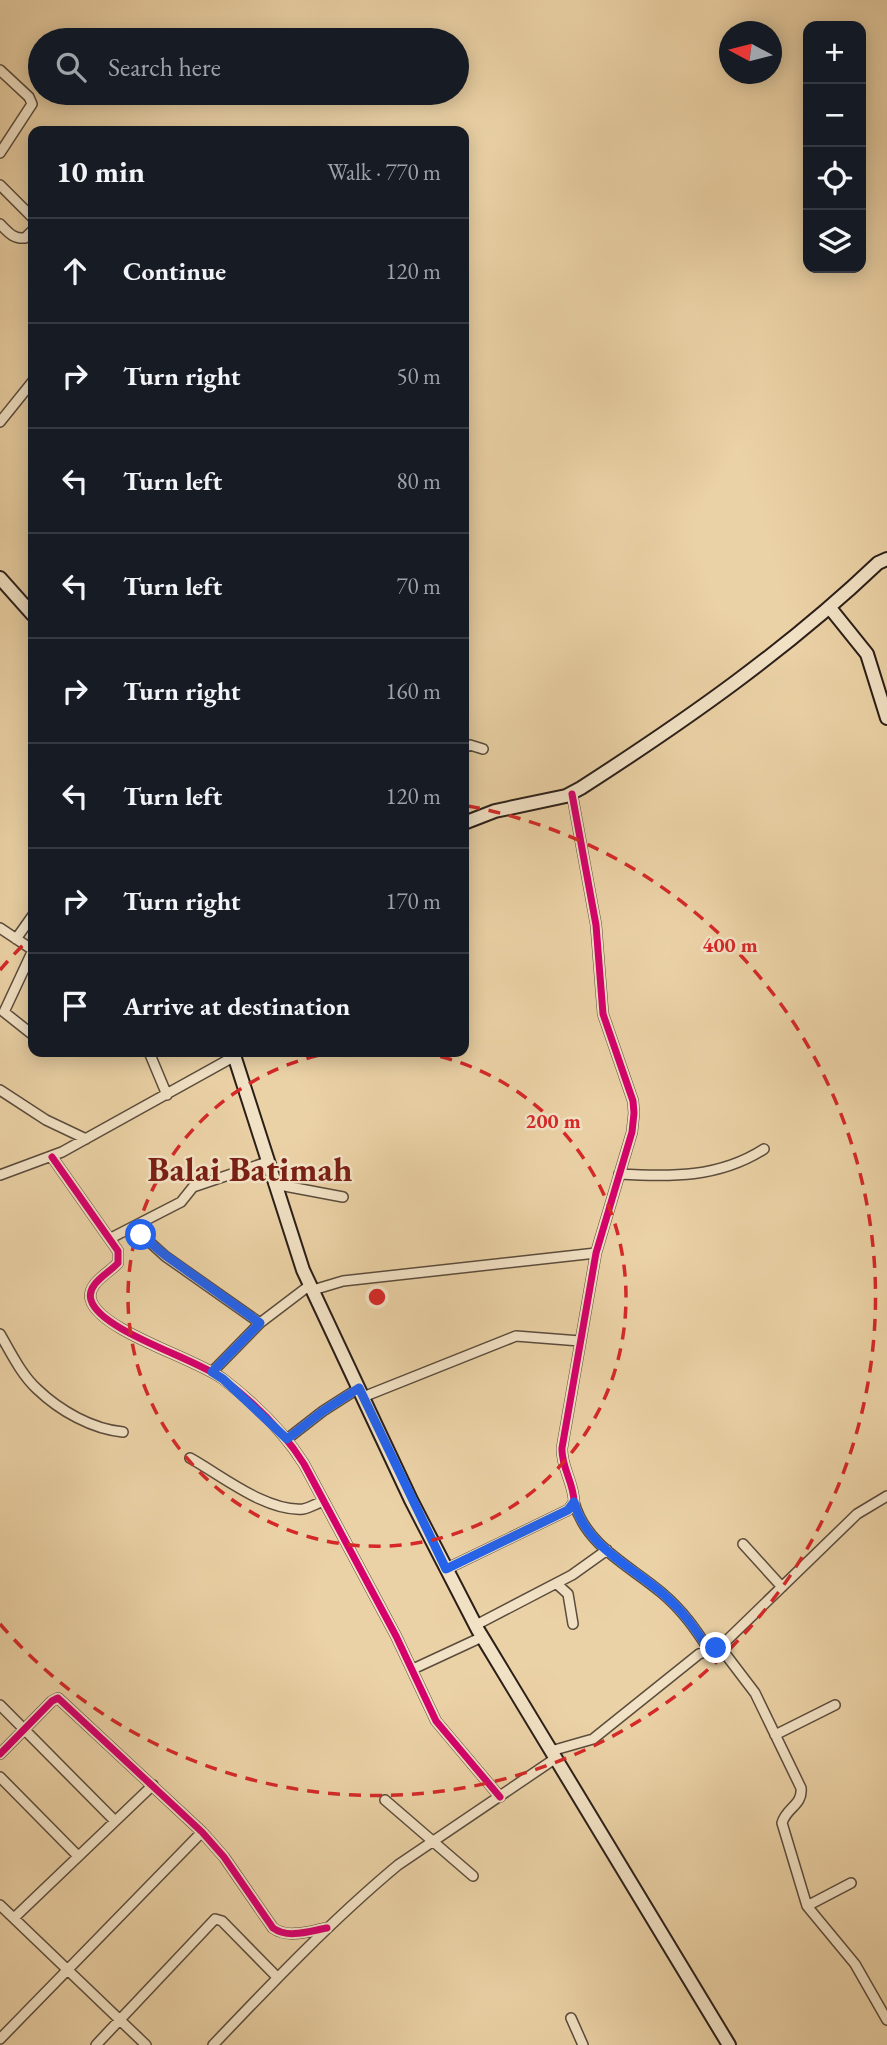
<!DOCTYPE html>
<meta charset="utf-8">
<style>
:root{--surface:#171b24;--page:#242831;--text:#f1f3f6;--muted:#9ea1a6;--line:#363941}
body{margin:0;font-family:"EB Garamond",serif;background:var(--page);color:var(--text)}
.controls{position:absolute;right:21px;top:21px;display:grid;overflow:hidden;border-radius:14px;box-shadow:0 4px 18px #0003}
.controls button{width:63px;height:63px;display:grid;place-items:center;padding:0;border:0;border-bottom:2px solid var(--line);background:var(--surface);color:var(--text);font:35px sans-serif}
.compass{position:absolute;left:719px;top:21px;width:63px;height:63px;border-radius:50%;background:var(--surface);box-shadow:0 4px 18px #0003;rotate:277deg}
.stop{position:absolute;width:21px;height:21px;margin:-16px;border:5px solid #2563eb;border-radius:50%;background:#fff}
.stop.end{background:#2563eb;border-color:#fff;box-shadow:0 2px 7px #0008}
.list{margin:0;padding:0;list-style:none}
h2{display:flex;justify-content:space-between;align-items:center;height:91px;margin:0;padding:0 28px;font-size:30px}
h2 small{font-size:23px;font-weight:400;color:var(--muted)}
.list li{display:grid;grid-template-columns:46px 1fr auto;gap:21px;align-items:center;box-sizing:border-box;height:105px;padding:0 28px;border-top:2px solid var(--line)}
.list b{display:block;font-size:26px;white-space:nowrap}
.list em{font-size:23px;font-style:normal;color:var(--muted)}
.icon{flex:none;width:38px;height:38px;fill:none;stroke:currentColor;stroke-width:2;stroke-linecap:round;stroke-linejoin:round}
.map{position:relative;flex:none;width:887px;height:2045px;overflow:hidden}
.search{position:absolute;background:var(--surface);box-shadow:0 4px 18px #0003;left:28px;top:28px;width:441px;height:77px;display:flex;align-items:center;gap:18px;box-sizing:border-box;padding:0 24px;border-radius:38px;color:var(--muted);font-size:26px}
.panel{position:absolute;background:var(--surface);box-shadow:0 4px 18px #0003;left:28px;top:126px;width:441px;height:931px;border-radius:14px}
.map>svg:first-child{display:block}
.lines{fill:none;stroke-linecap:round;stroke-linejoin:round}
.street-casing{stroke:#5b4c3c;stroke-width:12}
.secondary-casing{stroke:#2b1f19;stroke-width:16}
.street{stroke:#f2e2c5;stroke-width:9}
.secondary{stroke:#f2e2c5;stroke-width:12}
.cycleway-casing{stroke:#f2e2c5;stroke-width:11}
.cycleway{stroke:#d6006c;stroke-width:7}
.route{stroke:#2563eb;stroke-width:9}
.ring{fill:none;stroke:#d62828;stroke-width:3.5;stroke-dasharray:12 9}
.labels{text-anchor:middle;dominant-baseline:central;stroke-width:5;stroke-linejoin:round;paint-order:stroke}
.quarter-label{font-size:35px;font-weight:bold;fill:#7a1f14;stroke:#f2e2c5}
.centre{fill:#d62828;stroke:#f2e2c5;stroke-width:3.5}
.ring-label{font-size:21px;text-anchor:middle;font-weight:bold;fill:#d62828;stroke:#f2e2c5;stroke-width:5;stroke-linejoin:round;paint-order:stroke}
</style>
<div class="map">
<svg width="887" height="2045" viewBox="0 0 887 2045">
<rect width="100%" height="100%" fill="#ebd2a6"/>
<filter id="stains"><feTurbulence type="fractalNoise" baseFrequency=".00286" numOctaves="4"/><feColorMatrix values="0 0 0 0 .2 0 0 0 0 .09 0 0 0 0 .02 0 0 0 .5 -.17"/></filter>
<radialGradient id="worn" r=".72"><stop offset=".6" stop-color="#630" stop-opacity="0"/><stop offset="1" stop-color="#630" stop-opacity=".3"/></radialGradient>
<g class="lines">
<defs>
<path id="street" d="M0,70L29,97L32,104L0,153
M0,185L33,218
M0,224C8,232 13,239 25,238L33,230
M0,422L33,381
M464,748L470,745L483,749
M0,928L33,950
M16,939L33,915
M33,950L4,1012L33,1035
M149,1052L167,1095
M0,1090L46,1120L86,1139
M52,1157L118,1251V1263C109,1273 86,1284 91,1300C100,1331 195,1358 223,1379C253,1402 284,1432 304,1464L396,1636L436,1721L500,1797
M619,1174C671,1177 719,1178 764,1149
M0,1175L62,1152L235,1056
M274,1184L343,1197
M133,1227L165,1256L260,1323
M111,1238L181,1202L193,1187L267,1162
M313,1290L343,1281L596,1253
M0,1334C11,1353 21,1374 37,1389C60,1411 92,1429 123,1432
M212,1372L260,1323L310,1285
M363,1397L516,1336L580,1341
M287,1439L323,1411L359,1388
M190,1458C221,1475 266,1512 303,1509C310,1508 317,1503 324,1501
M574,1502C586,1546 629,1565 662,1593C682,1610 695,1628 709,1650
M743,1544L782,1587
M446,1569L568,1510L574,1502C574,1483 561,1467 562,1448L596,1253L632,1132L634,1113L633,1101L603,1014L596,925L572,794
M557,1584L568,1594L573,1624
M476,1625L572,1575L607,1550
M720,1647L755,1693L801,1788C803,1805 786,1808 782,1823L807,1906L855,1964L887,2020
M413,1669L482,1637
M0,1705L115,1821
M775,1735L835,1705
M551,1751L593,1739L699,1654L720,1647L857,1514L887,1496
M0,1754L52,1701L58,1698L202,1832L224,1857L273,1928C288,1939 310,1931 327,1928
M0,1777L77,1855
M385,1800L473,1876
M0,1905L146,2045
M807,1906L851,1883
M14,1918L153,1785
M571,2018L583,2045
M0,2039L202,1832
M96,2045L215,1919L222,1921L277,1977
M213,2045C273,1982 332,1920 398,1865L556,1758"/>
<path id="secondary" d="M0,578L33,615
M830,608L867,654L887,718
M464,823L495,811L566,796L581,788C685,721 788,649 878,563L887,559
M233,1052L303,1270L411,1500L478,1630L729,2045"/>
</defs>
<use href="#street" class="street-casing"/>
<use href="#secondary" class="secondary-casing"/>
<use href="#street" class="street"/>
<use href="#secondary" class="secondary"/>
<defs>
<path id="cycleway" d="M52,1157L118,1251V1263C109,1273 86,1284 91,1300C100,1331 195,1358 223,1379C253,1402 284,1432 304,1464L396,1636L436,1721L500,1797
M446,1569L568,1510L574,1502C574,1483 561,1467 562,1448L596,1253L632,1132L634,1113L633,1101L603,1014L596,925L572,794
M0,1754L52,1701L58,1698L202,1832L224,1857L273,1928C288,1939 310,1931 327,1928"/>
</defs>
<use href="#cycleway" class="cycleway-casing"/>
<use href="#cycleway" class="cycleway"/>
</g>
<g class="lines">
<path class="route" d="M141,1235L165,1255L260,1323L212,1372L223,1379L287,1439L323,1411L359,1388L446,1569L568,1510L574,1502C586,1546 629,1565 662,1593C682,1610 695,1628 709,1650L716,1648"/>
</g>
<g class="ring">
<path d="M420 1052A249 249 0 1 1 334 1052"/>
<path d="M0 970A499 499 0 0 1 30 938M468 806A499 499 0 1 1 0 1624"/>
</g>
<g class="labels">
<g class="quarter-label">
<text x="250" y="1168">Balai Batimah</text>
</g>
</g>
<circle cx="377" cy="1297" r="10" class="centre"/>
<g class="ring-label">
<text x="730" y="952">400 m</text>
<text x="553" y="1128">200 m</text>
</g>
<rect width="100%" height="100%" filter="url(#stains)"/>
<rect width="100%" height="100%" fill="url(#worn)"/>
</svg>
<div class="controls">
<button>+</button>
<button>−</button>
<button><svg class="icon" aria-label="locate" viewBox="0 0 24 24"><circle cx="12" cy="12" r="6"/><path d="M12 2v4M12 18v4M2 12h4M18 12h4"/></svg></button>
<button><svg class="icon" aria-label="layers" viewBox="0 0 24 24"><path d="M12 4l9 5-9 5-9-5zM3 14l9 5 9-5"/></svg></button>
</div>
<svg class="compass" viewBox="-18 -18 36 36"><path d="M0-13l5 13h-10z" fill="#e53935"/><path d="M0 13l5-13h-10z" fill="#9ea1a6"/></svg>
<div class="stop" style="left:141px;top:1235px"></div>
<div class="stop end" style="left:716px;top:1648px"></div>
<div class="search"><svg class="icon" aria-label="search" viewBox="0 0 24 24"><circle cx="10" cy="10" r="6"/><path d="M15 15l6 6"/></svg>Search here</div>
<section class="panel">
<h2>10 min<small>Walk · 770 m</small></h2>
<ul class="list">
<li><svg class="icon" aria-label="ahead" viewBox="0 0 24 24"><path d="M12 20V5M6 11l6-6 6 6"/></svg><div><b>Continue</b></div><em>120 m</em></li>
<li><svg class="icon" aria-label="right" viewBox="0 0 24 24"><path d="M7 20v-9h11M14 6l5 5-5 5"/></svg><div><b>Turn right</b></div><em>50 m</em></li>
<li><svg class="icon" aria-label="left" viewBox="0 0 24 24"><path d="M17 20v-9H6M10 6l-5 5 5 5"/></svg><div><b>Turn left</b></div><em>80 m</em></li>
<li><svg class="icon" aria-label="left" viewBox="0 0 24 24"><path d="M17 20v-9H6M10 6l-5 5 5 5"/></svg><div><b>Turn left</b></div><em>70 m</em></li>
<li><svg class="icon" aria-label="right" viewBox="0 0 24 24"><path d="M7 20v-9h11M14 6l5 5-5 5"/></svg><div><b>Turn right</b></div><em>160 m</em></li>
<li><svg class="icon" aria-label="left" viewBox="0 0 24 24"><path d="M17 20v-9H6M10 6l-5 5 5 5"/></svg><div><b>Turn left</b></div><em>120 m</em></li>
<li><svg class="icon" aria-label="right" viewBox="0 0 24 24"><path d="M7 20v-9h11M14 6l5 5-5 5"/></svg><div><b>Turn right</b></div><em>170 m</em></li>
<li><svg class="icon" aria-label="arrive" viewBox="0 0 24 24"><path d="M6 21V4h12l-3 4 3 4H6"/></svg><div><b>Arrive at destination</b></div></li>
</ul>
</section>
</div>
